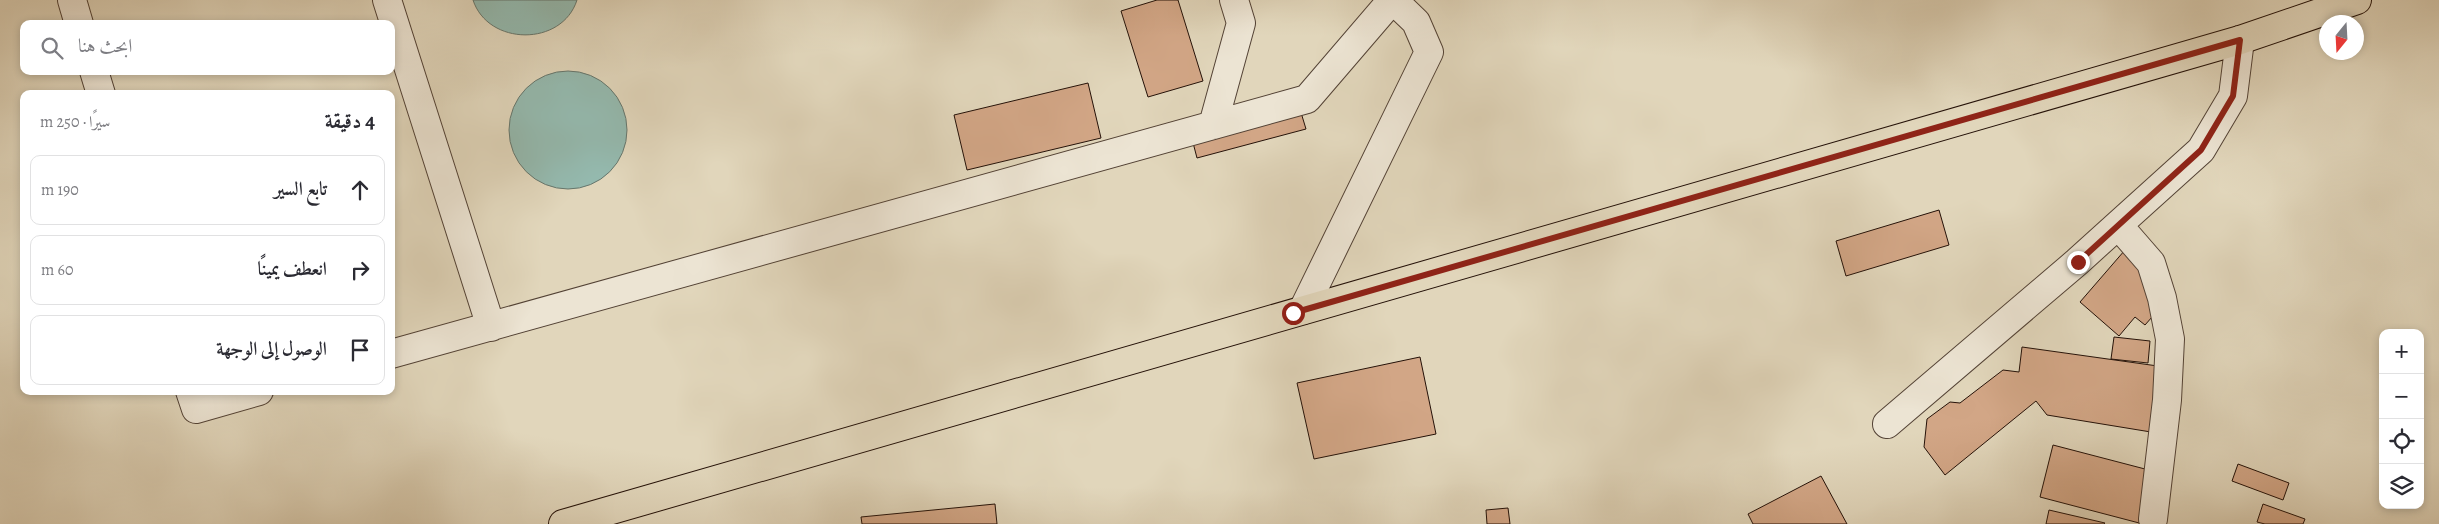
<!DOCTYPE html>
<html lang="ar">
<meta charset="utf-8">
<style>
:root{--surface:#fff;--page:#f7f7f7;--text:#2b2b33;--muted:#7c7c81;--line:#e1e1e2}
body{margin:0;font-family:Alegreya,Amiri,serif;background:var(--page);color:var(--text);direction:rtl}
.controls{position:absolute;right:15px;bottom:15px;display:grid;overflow:hidden;border-radius:10px;box-shadow:0 2px 8px #0003}
.controls button{width:45px;height:45px;display:grid;place-items:center;padding:0;border:0;border-bottom:1px solid var(--line);background:var(--surface);color:var(--text);font:25px sans-serif}
.compass{position:absolute;left:2319px;top:15px;width:45px;height:45px;border-radius:50%;background:var(--surface);box-shadow:0 2px 8px #0003;rotate:198deg}
.stop{position:absolute;width:15px;height:15px;margin:-11px;border:4px solid #8f2418;border-radius:50%;background:#fff}
.stop.end{background:#8f2418;border-color:#fff;box-shadow:0 1px 5px #0008}
.list{margin:0;padding:0;list-style:none}
h2{display:flex;justify-content:space-between;align-items:center;height:65px;margin:0;padding:0 20px;font-size:21px}
h2 small{font-size:16px;font-weight:400;color:var(--muted)}
.list li{display:grid;grid-template-columns:32px 1fr auto;gap:15px;align-items:center;box-sizing:border-box;height:70px;margin:0 10px 10px;padding:0 10px;border:1px solid var(--line);border-radius:10px}
.list b{display:block;font-size:19px;white-space:nowrap}
.list em{font-size:16px;font-style:normal;color:var(--muted)}
.icon{flex:none;width:28px;height:28px;fill:none;stroke:currentColor;stroke-width:2;stroke-linecap:round;stroke-linejoin:round}
.map{position:relative;flex:none;width:2439px;height:524px;overflow:hidden;direction:ltr}
.search{position:absolute;background:var(--surface);box-shadow:0 2px 8px #0003;left:20px;top:20px;width:375px;height:55px;display:flex;align-items:center;gap:12px;box-sizing:border-box;padding:0 18px;border-radius:10px;color:var(--muted);font-size:19px}
.panel{position:absolute;background:var(--surface);box-shadow:0 2px 8px #0003;left:20px;top:90px;width:375px;height:305px;border-radius:10px;direction:rtl}
.map>svg:first-child{display:block}
.water{fill:#94b9ae;stroke:#67766c}
.building{fill:#d2a686;stroke:#241108}
.lines{fill:none;stroke-linecap:round;stroke-linejoin:round}
.minor-casing{stroke:#534235;stroke-width:30}
.major-casing{stroke:#241108;stroke-width:30}
.minor{stroke:#ece4d3;stroke-width:28}
.major{stroke:#e1d6bb;stroke-width:28}
.route{stroke:#8f2418;stroke-width:6}
</style>
<div class="map">
<svg width="2439" height="524" viewBox="0 0 2439 524">
<rect width="100%" height="100%" fill="#e1d6bb"/>
<filter id="stains"><feTurbulence type="fractalNoise" baseFrequency=".004" numOctaves="4"/><feColorMatrix values="0 0 0 0 .2 0 0 0 0 .09 0 0 0 0 .02 0 0 0 .5 -.17"/></filter>
<radialGradient id="worn" r=".72"><stop offset=".6" stop-color="#630" stop-opacity="0"/><stop offset="1" stop-color="#630" stop-opacity=".3"/></radialGradient>
<path class="water" d="M473,0H577C562,47 488,46 473,0Z
M509 130a59 59 0 1 1 118 0a59 59 0 1 1-118 0Z"/>
<path class="building" d="M1157,0H1178L1203,81L1148,97L1121,11Z
M1088,83L1101,138L967,170L954,115Z
M1299,106L1306,129L1197,158L1191,135Z
M1939,210L1949,245L1846,276L1836,241Z
M2125,250L2174,292L2145,325L2135,317L2119,336L2080,302Z
M2114,337L2150,341L2148,363L2111,359Z
M2022,347L2172,368L2151,432L2047,415L2036,401L1945,475L1924,447L1927,419L1950,402L1960,403L2003,370L2019,372Z
M1420,357L1436,434L1314,459L1297,383Z
M2053,445L2168,475L2143,524L2040,497Z
M2238,464L2289,483L2283,500L2232,481Z
M1821,476L1847,524H1753L1748,514Z
M995,504L997,524H862L861,517Z
M2263,504L2305,519L2303,524H2265L2257,522Z
M1508,508L1510,524H1487L1486,510Z
M2049,510L2105,523L2104,524H2046Z"/>
<g class="lines">
<defs>
<path id="minor" d="M72,0L79,24
M387,0L491,327
M94,71L101,94
M1213,125L1241,23L1234,0
M2118,225L2151,263L2162,298L2170,339L2167,400L2153,519
M1303,310L1429,52L1416,22L1393,0
M391,354L1307,99L1392,0
M190,391L196,409L259,391
M1887,424L2077,262L2201,150L2233,96L2240,40"/>
<path id="major" d="M563,524L2240,40L2357,0"/>
</defs>
<use href="#minor" class="minor-casing"/>
<use href="#major" class="major-casing"/>
<use href="#minor" class="minor"/>
<use href="#major" class="major"/>
</g>
<g class="lines">
<path class="route" d="M1293,313L2240,40L2233,96L2201,150L2078,262"/>
</g>
<rect width="100%" height="100%" filter="url(#stains)"/>
<rect width="100%" height="100%" fill="url(#worn)"/>
</svg>
<div class="controls">
<button>+</button>
<button>−</button>
<button><svg class="icon" aria-label="locate" viewBox="0 0 24 24"><circle cx="12" cy="12" r="6"/><path d="M12 2v4M12 18v4M2 12h4M18 12h4"/></svg></button>
<button><svg class="icon" aria-label="layers" viewBox="0 0 24 24"><path d="M12 4l9 5-9 5-9-5zM3 14l9 5 9-5"/></svg></button>
</div>
<svg class="compass" viewBox="-18 -18 36 36"><path d="M0-13l5 13h-10z" fill="#e53935"/><path d="M0 13l5-13h-10z" fill="#7c7c81"/></svg>
<div class="stop" style="left:1293px;top:313px"></div>
<div class="stop end" style="left:2078px;top:262px"></div>
<div class="search"><svg class="icon" aria-label="search" viewBox="0 0 24 24"><circle cx="10" cy="10" r="6"/><path d="M15 15l6 6"/></svg>ابحث هنا</div>
<section class="panel">
<h2>4 دقيقة<small>سيرًا · 250 m</small></h2>
<ul class="list">
<li><svg class="icon" aria-label="ahead" viewBox="0 0 24 24"><path d="M12 20V5M6 11l6-6 6 6"/></svg><div><b>تابع السير</b></div><em>190 m</em></li>
<li><svg class="icon" aria-label="right" viewBox="0 0 24 24"><path d="M7 20v-9h11M14 6l5 5-5 5"/></svg><div><b>انعطف يمينًا</b></div><em>60 m</em></li>
<li><svg class="icon" aria-label="arrive" viewBox="0 0 24 24"><path d="M6 21V4h12l-3 4 3 4H6"/></svg><div><b>الوصول إلى الوجهة</b></div></li>
</ul>
</section>
</div>
